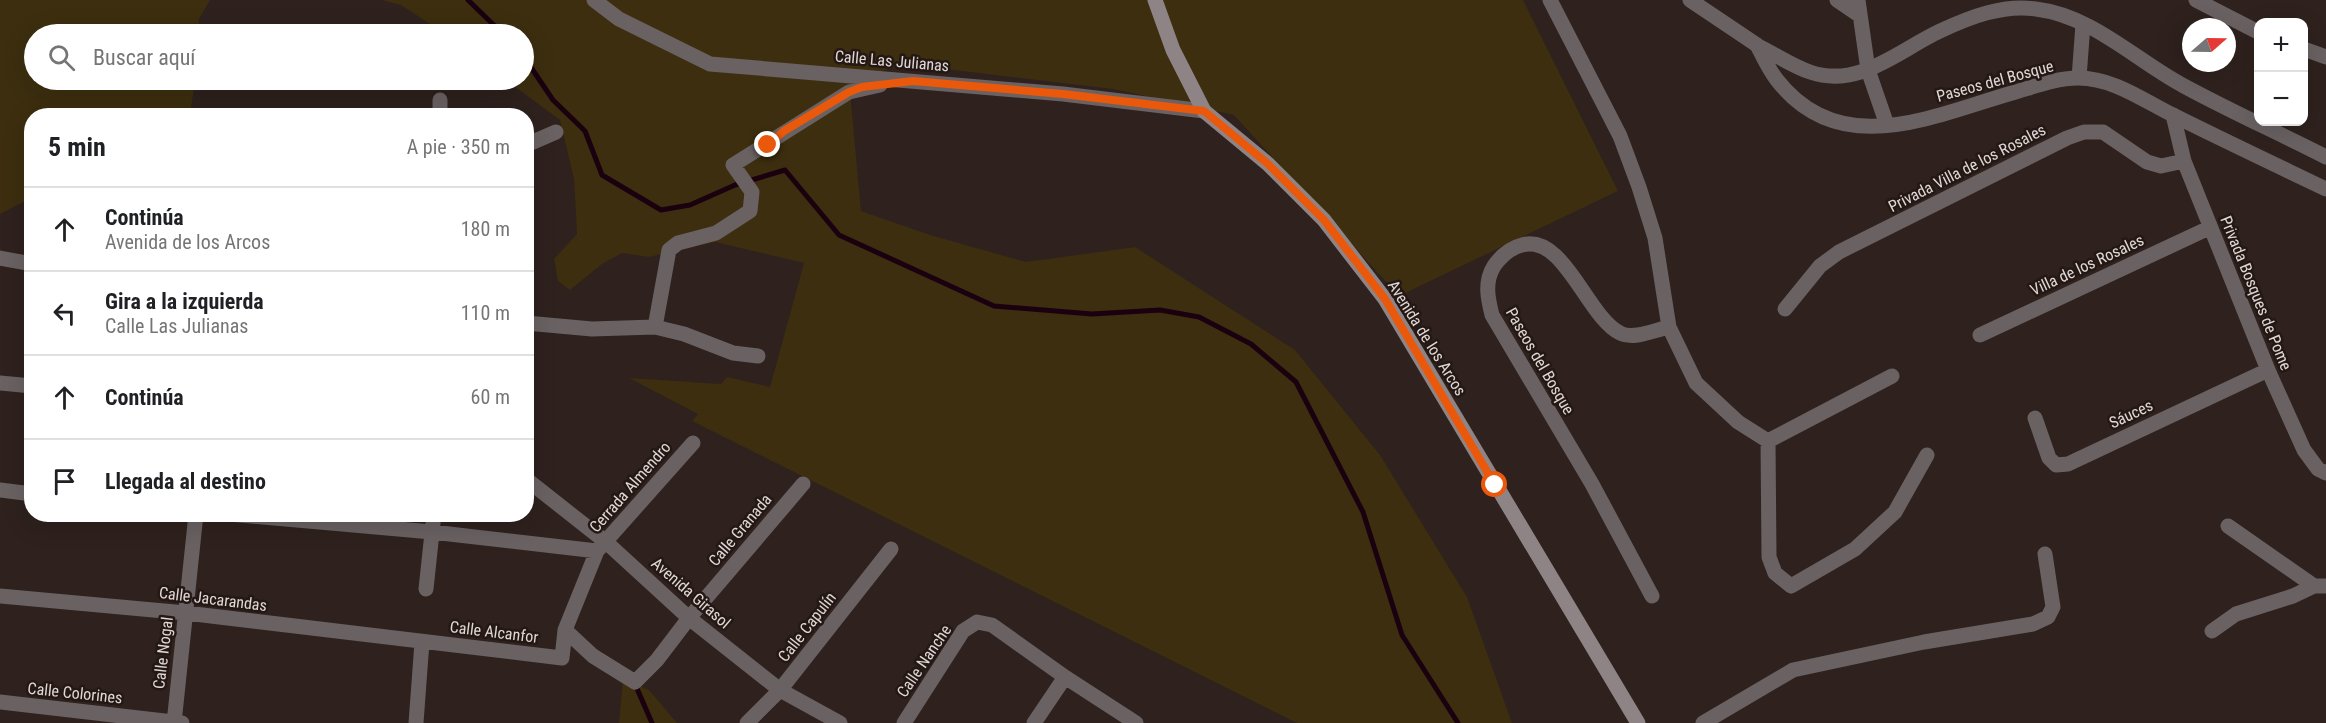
<!DOCTYPE html>
<html lang="es">
<meta charset="utf-8">
<style>
:root{--surface:#fff;--page:#f6f6f6;--text:#202124;--muted:#757577;--line:#e0e0e0}
body{margin:0;font-family:"Roboto Condensed",sans-serif;background:var(--page);color:var(--text)}
.controls{position:absolute;right:18px;top:18px;display:grid;overflow:hidden;border-radius:12px;box-shadow:0 6px 24px #0002}
.controls button{width:54px;height:54px;display:grid;place-items:center;padding:0;border:0;border-bottom:2px solid var(--line);background:var(--surface);color:var(--text);font:30px sans-serif}
.compass{position:absolute;left:2182px;top:18px;width:54px;height:54px;border-radius:50%;background:var(--surface);box-shadow:0 6px 24px #0002;rotate:70deg}
.stop{position:absolute;width:18px;height:18px;margin:-14px;border:4px solid #ea580c;border-radius:50%;background:#fff}
.stop.end{background:#ea580c;border-color:#fff;box-shadow:0 2px 6px #0008}
.list{margin:0;padding:0;list-style:none}
h2{display:flex;justify-content:space-between;align-items:center;height:78px;margin:0;padding:0 24px;font-size:26px}
h2 small{font-size:20px;font-weight:400;color:var(--muted)}
.list li{display:grid;grid-template-columns:39px 1fr auto;gap:18px;align-items:center;box-sizing:border-box;height:84px;padding:0 24px;border-top:2px solid var(--line)}
.list b{display:block;font-size:22px;white-space:nowrap}
.list p{margin:0;font-size:20px;white-space:nowrap;color:var(--muted)}
.list em{font-size:20px;font-style:normal;color:var(--muted)}
.icon{flex:none;width:33px;height:33px;fill:none;stroke:currentColor;stroke-width:2;stroke-linecap:round;stroke-linejoin:round}
.map{position:relative;flex:none;width:2326px;height:723px;overflow:hidden}
.search{position:absolute;background:var(--surface);box-shadow:0 6px 24px #0002;left:24px;top:24px;width:510px;height:66px;display:flex;align-items:center;gap:15px;box-sizing:border-box;padding:0 21px;border-radius:33px;color:var(--muted);font-size:22px}
.panel{position:absolute;background:var(--surface);box-shadow:0 6px 24px #0002;left:24px;top:108px;width:510px;height:414px;border-radius:24px}
.map>svg:first-child{display:block}
.green{fill:#3c2e0f}
.lines{fill:none;stroke-linecap:round;stroke-linejoin:round}
.stream{stroke:#1b000f;stroke-width:5}
.pedestrian{stroke:#696162;stroke-width:15}
.minor{stroke:#696162;stroke-width:15}
.tertiary{stroke:#696162;stroke-width:15}
.secondary{stroke:#8f8485;stroke-width:15}
.route{stroke:#ea580c;stroke-width:8}
.labels{text-anchor:middle;dominant-baseline:central;stroke-width:5;stroke-linejoin:round;paint-order:stroke}
.street-label{font-size:16px;fill:#e0d8d5;stroke:#241815}
</style>
<div class="map">
<svg width="2326" height="723" viewBox="0 0 2326 723">
<rect width="100%" height="100%" fill="#2e211e"/>
<path class="green" d="M0,0H210L199,19L198,34H34V80H195L190,115L32,116L31,198L0,214Z
M381,0H1523L1618,191L1399,296L1234,115L1113,89L904,64L849,81L861,211L930,235L1026,262L1135,247L1295,350L1380,455L1467,597L1512,723H1297L692,421L698,414L629,378L721,384L727,377L770,387L804,263L715,242L649,257L622,253L602,264L570,290L558,281L554,259L577,234L574,179L560,120L506,80H524V34H445L401,5Z
M623,679L649,690L677,723H619Z"/>
<g class="lines">
<path class="stream" d="M468,0L503,34
M524,57L553,100L585,131L602,175L661,210L690,205L735,185L785,170L839,235L994,306L1092,314L1160,310L1199,317L1251,344L1296,382L1363,512L1402,635L1458,723
M635,684L652,723"/>
<path class="pedestrian" d="M440,116V100"/>
<path class="minor" d="M594,0L619,19L710,64L1063,94L1204,111
M1550,0L1620,136L1639,187L1655,238L1669,327L1696,383L1738,422L1768,441
M1690,0L1757,45
M1837,0L1859,15
M1858,0L1868,70L1887,125
M2196,0L2258,32
M2304,49L2326,57
M2173,115L2184,161L2268,370L2304,450L2318,469L2326,473
M526,145L556,132
M0,258L32,264
M1785,309L1820,266L1839,252L2067,138L2084,132H2103L2147,162L2161,166L2184,161
M526,323L592,329L655,327L684,334L733,353L758,356
M655,327L669,250L678,243L716,233L750,211L752,192L733,165L849,92L880,85
M1980,335L2209,228
M2035,418L2049,458L2056,465L2068,464L2268,370
M1768,441L1769,557L1775,573L1791,586L1855,549L1895,512L1927,455
M1768,441L1892,376
M0,490L32,494
M229,514L432,532L597,551
M2228,526L2314,586H2326
M426,589L434,514
M0,596L186,613L562,658L565,630L597,551L693,443
M1652,596L1592,484L1492,315C1488,299 1484,282 1494,266C1501,256 1510,248 1522,245C1564,233 1587,317 1620,333C1633,340 1655,330 1669,327
M565,630L593,656L635,682L657,660L689,618L803,484
M2212,631L2236,614L2293,596L2314,586
M0,702L182,723
M174,723L196,514
M416,723L422,642
M747,723L780,690L891,549
M904,723L963,631L977,622L992,625L1065,677L1136,723
M1034,723L1065,677
M1703,723L1793,670L1924,642L2033,624L2048,617L2053,607L2045,554"/>
<path class="tertiary" d="M1757,45C1763,57 1769,70 1777,80C1840,161 1932,116 2012,93C2033,87 2056,78 2078,78C2114,78 2144,101 2175,116C2225,141 2276,165 2326,189
M1758,46C1775,54 1792,66 1810,72C1859,89 1899,50 1940,31C1970,17 2003,4 2036,9C2093,16 2135,60 2184,86C2230,111 2279,133 2326,157
M2079,78L2083,24
M0,383L32,386
M526,479L606,542L689,618L780,690L840,723"/>
<path class="secondary" d="M1155,0L1173,50L1204,111L1268,164L1324,220L1385,299L1638,723"/>
</g>
<g class="lines">
<path class="route" d="M768,145L784,131L849,92L862,87L913,81L1063,94L1204,111L1268,164L1324,220L1385,299L1495,485"/>
</g>
<g class="labels">
<g class="street-label">
<text transform="translate(892 61) rotate(5)">Calle Las Julianas</text>
<text transform="translate(1995 81) rotate(-15)">Paseos del Bosque</text>
<text transform="translate(1967 168) rotate(-27)">Privada Villa de los Rosales</text>
<text transform="translate(2087 265) rotate(-25)">Villa de los Rosales</text>
<text transform="translate(2256 293) rotate(68)">Privada Bosques de Pome</text>
<text transform="translate(1427 338) rotate(58)">Avenida de los Arcos</text>
<text transform="translate(1540 361) rotate(60)">Paseos del Bosque</text>
<text transform="translate(2131 414) rotate(-25)">Sáuces</text>
<text transform="translate(630 487) rotate(-49)">Cerrada Almendro</text>
<text transform="translate(740 530) rotate(-50)">Calle Granada</text>
<text transform="translate(691 593) rotate(41)">Avenida Girasol</text>
<text transform="translate(213 599) rotate(7)">Calle Jacarandas</text>
<text transform="translate(807 627) rotate(-52)">Calle Capulín</text>
<text transform="translate(494 632) rotate(7)">Calle Alcanfor</text>
<text transform="translate(163 653) rotate(-83)">Calle Nogal</text>
<text transform="translate(924 661) rotate(-56)">Calle Nanche</text>
<text transform="translate(75 693) rotate(6)">Calle Colorines</text>
</g>
</g>
</svg>
<div class="controls">
<button>+</button>
<button>−</button>
</div>
<svg class="compass" viewBox="-18 -18 36 36"><path d="M0-13l5 13h-10z" fill="#e53935"/><path d="M0 13l5-13h-10z" fill="#757577"/></svg>
<div class="stop" style="left:1495px;top:485px"></div>
<div class="stop end" style="left:768px;top:145px"></div>
<div class="search"><svg class="icon" aria-label="search" viewBox="0 0 24 24"><circle cx="10" cy="10" r="6"/><path d="M15 15l6 6"/></svg>Buscar aquí</div>
<section class="panel">
<h2>5 min<small>A pie · 350 m</small></h2>
<ul class="list">
<li><svg class="icon" aria-label="ahead" viewBox="0 0 24 24"><path d="M12 20V5M6 11l6-6 6 6"/></svg><div><b>Continúa</b><p>Avenida de los Arcos</p></div><em>180 m</em></li>
<li><svg class="icon" aria-label="left" viewBox="0 0 24 24"><path d="M17 20v-9H6M10 6l-5 5 5 5"/></svg><div><b>Gira a la izquierda</b><p>Calle Las Julianas</p></div><em>110 m</em></li>
<li><svg class="icon" aria-label="ahead" viewBox="0 0 24 24"><path d="M12 20V5M6 11l6-6 6 6"/></svg><div><b>Continúa</b></div><em>60 m</em></li>
<li><svg class="icon" aria-label="arrive" viewBox="0 0 24 24"><path d="M6 21V4h12l-3 4 3 4H6"/></svg><div><b>Llegada al destino</b></div></li>
</ul>
</section>
</div>
